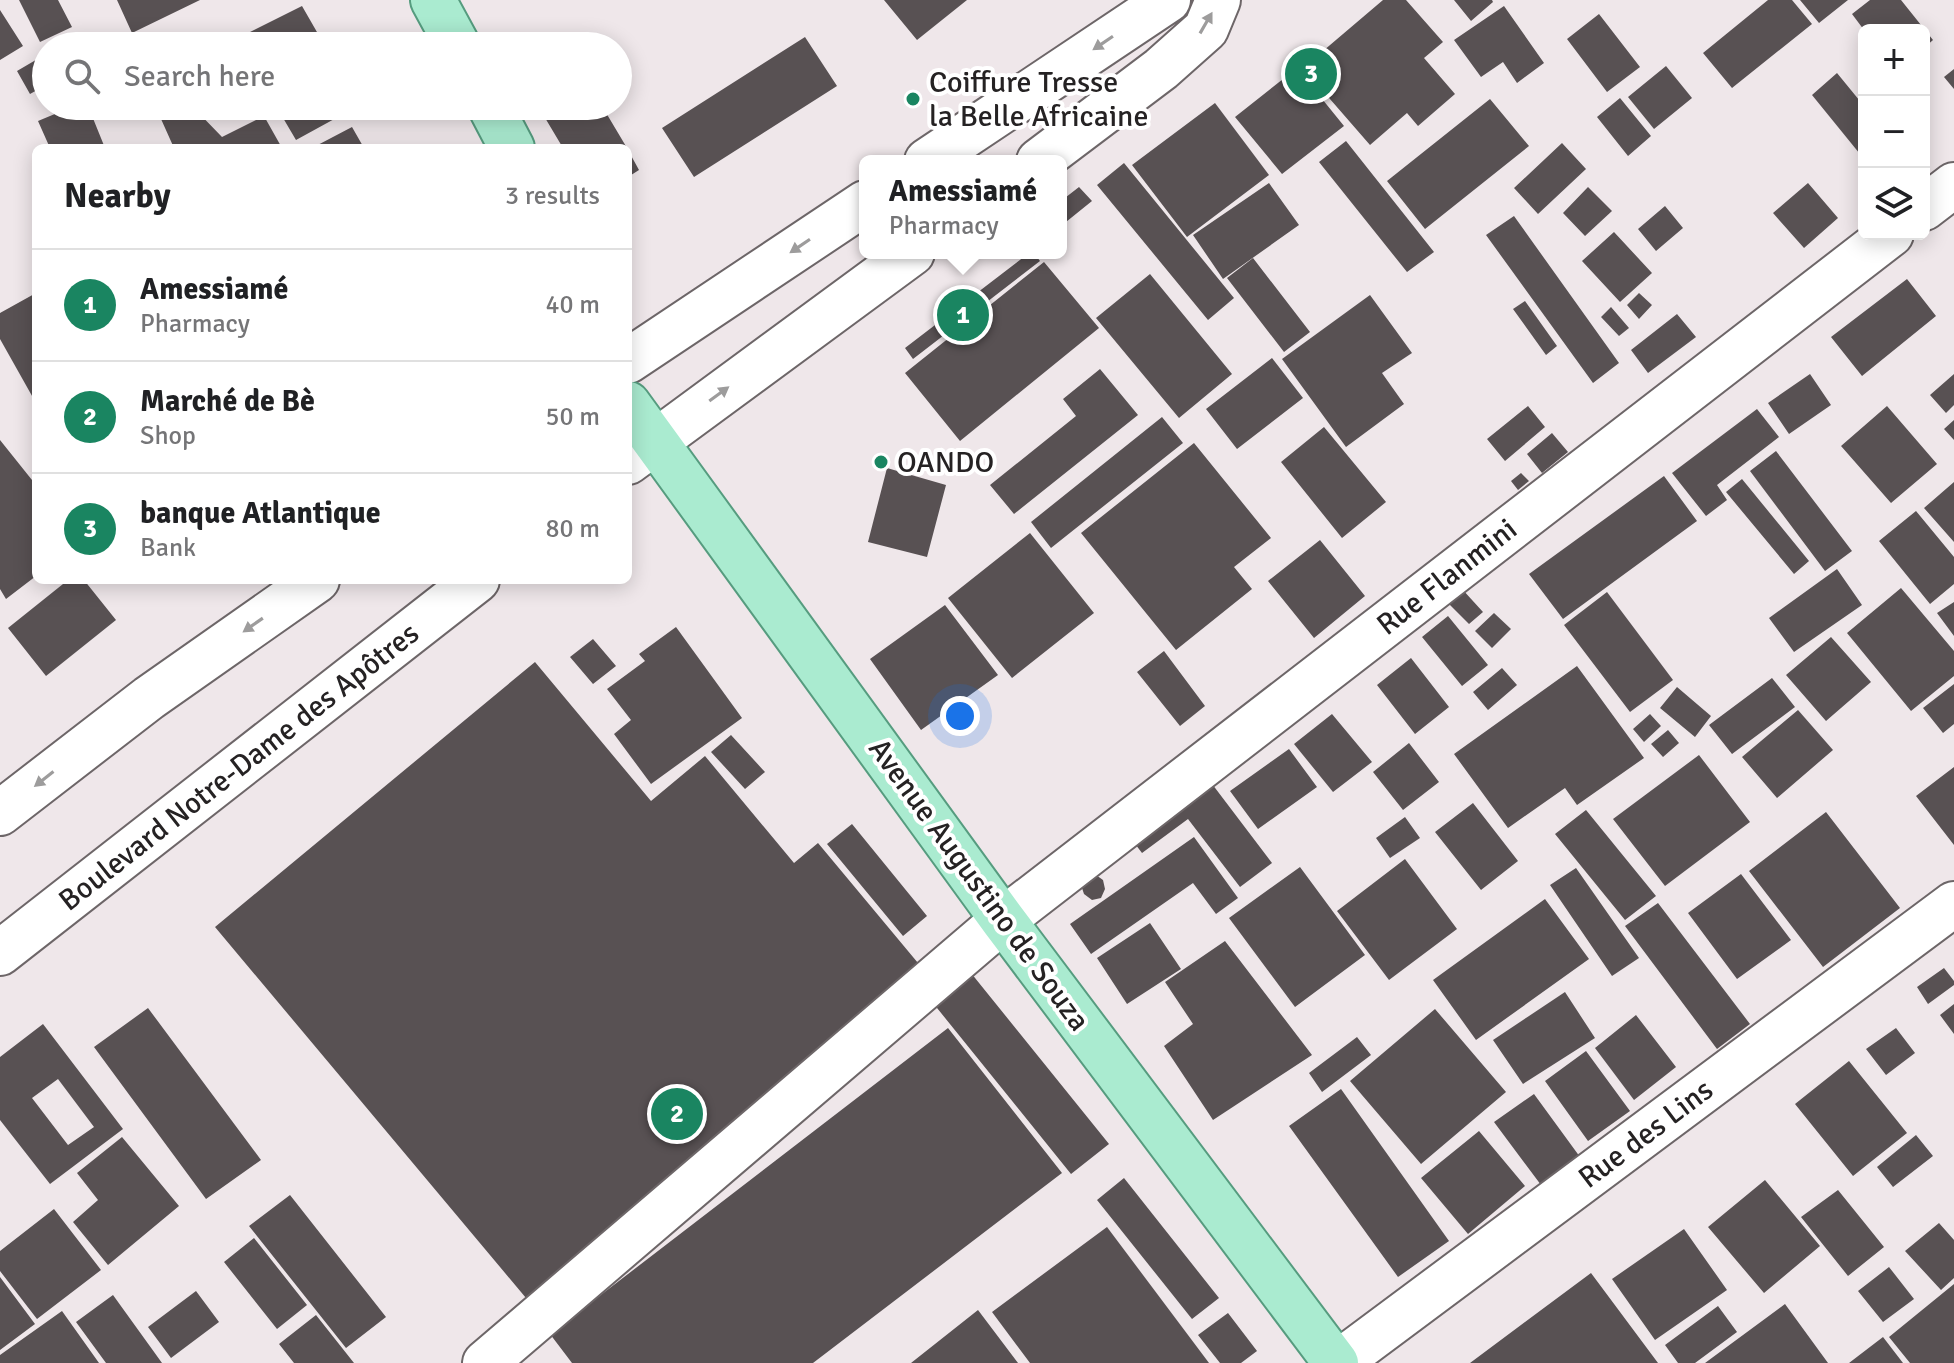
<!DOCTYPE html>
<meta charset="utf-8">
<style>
:root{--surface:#fff;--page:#f2f2f2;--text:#202124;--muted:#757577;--line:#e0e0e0;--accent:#1a8561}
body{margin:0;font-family:Signika,sans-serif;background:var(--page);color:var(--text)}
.controls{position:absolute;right:24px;top:24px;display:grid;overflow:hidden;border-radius:12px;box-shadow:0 4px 20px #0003}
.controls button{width:72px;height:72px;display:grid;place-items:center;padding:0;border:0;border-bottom:2px solid var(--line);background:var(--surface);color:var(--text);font:40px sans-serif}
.you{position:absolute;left:960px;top:716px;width:28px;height:28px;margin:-20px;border:6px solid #fff;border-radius:50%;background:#1a73e8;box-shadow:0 0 0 12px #1a73e833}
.badge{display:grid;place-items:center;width:52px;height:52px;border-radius:50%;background:var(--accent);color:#fff;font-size:26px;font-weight:700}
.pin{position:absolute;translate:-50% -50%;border:4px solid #fff;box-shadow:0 2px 8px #0006}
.popup{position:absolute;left:859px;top:155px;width:208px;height:104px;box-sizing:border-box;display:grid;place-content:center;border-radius:12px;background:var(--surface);filter:drop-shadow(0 2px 6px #0005);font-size:26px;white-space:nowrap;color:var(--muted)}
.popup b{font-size:30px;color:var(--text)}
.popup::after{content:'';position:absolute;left:50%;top:100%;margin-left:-16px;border:16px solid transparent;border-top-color:var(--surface)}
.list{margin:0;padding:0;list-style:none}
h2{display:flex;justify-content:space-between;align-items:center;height:104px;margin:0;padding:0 32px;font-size:34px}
h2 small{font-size:26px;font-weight:400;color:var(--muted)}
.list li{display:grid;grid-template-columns:52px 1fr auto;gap:24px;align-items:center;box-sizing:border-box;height:112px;padding:0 32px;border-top:2px solid var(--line)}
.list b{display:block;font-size:30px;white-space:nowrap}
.list p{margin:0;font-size:26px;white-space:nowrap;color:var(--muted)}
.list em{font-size:26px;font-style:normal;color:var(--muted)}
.icon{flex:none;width:44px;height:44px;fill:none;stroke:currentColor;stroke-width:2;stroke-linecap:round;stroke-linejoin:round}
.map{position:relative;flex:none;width:1954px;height:1363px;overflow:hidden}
.search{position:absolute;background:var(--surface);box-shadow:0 4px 20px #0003;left:32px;top:32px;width:600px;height:88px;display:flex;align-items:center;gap:20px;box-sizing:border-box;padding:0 28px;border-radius:44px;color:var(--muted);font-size:30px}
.panel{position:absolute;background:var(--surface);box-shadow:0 4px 20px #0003;left:32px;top:144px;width:600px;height:440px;border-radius:12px}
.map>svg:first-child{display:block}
.building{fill:#585153;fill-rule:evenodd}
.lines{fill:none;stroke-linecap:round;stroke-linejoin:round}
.minor-casing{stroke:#6d6668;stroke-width:48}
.major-casing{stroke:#569c7f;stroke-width:48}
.minor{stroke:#fff;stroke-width:44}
.major{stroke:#aaebd0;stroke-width:44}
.oneway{fill:#9d9c9c}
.poi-dot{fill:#1a8561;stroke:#fff;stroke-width:3}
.labels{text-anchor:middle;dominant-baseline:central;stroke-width:8;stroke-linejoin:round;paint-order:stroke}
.poi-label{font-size:30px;fill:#252223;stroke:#fff;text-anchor:start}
.street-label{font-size:30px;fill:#252223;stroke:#fff}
</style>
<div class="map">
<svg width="1954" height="1363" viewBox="0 0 1954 1363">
<rect width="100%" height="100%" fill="#efe7ea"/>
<path class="building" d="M19,0H58L72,27L40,42Z
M117,0H200L132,33Z
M884,0H967L917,40Z
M1383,0H1406L1443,42L1424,58L1455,94L1418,126L1407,113L1370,145L1303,68Z
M1454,0H1492L1493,2L1471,21Z
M1768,0H1792L1812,24L1732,88L1703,53Z
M1800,0H1848L1819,23Z
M1870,0H1901L1933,40L1924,48V30H1864L1852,14Z
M302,6L325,46H242L238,38Z
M1504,6L1544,63L1517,83L1503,62L1481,77L1454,40Z
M0,10L23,46L0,60Z
M1599,14L1640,67L1607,92L1567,39Z
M805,37L837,86L694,177L662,128Z
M46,54V85L30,94L17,71Z
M1666,66L1692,98L1654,129L1628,97Z
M1297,68L1344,126L1282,174L1235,117Z
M1954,69V89L1944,77Z
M1837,73L1864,106V159L1812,95Z
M1620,98L1651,136L1628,156L1597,117Z
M1490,99L1529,146L1425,229L1387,181Z
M1215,103L1269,175L1187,237L1132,165Z
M74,106H88L105,148H50L38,121Z
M167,106H192L222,137L264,116L282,148H174L157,110Z
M276,106H358L296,140Z
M538,106H602L627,148H563Z
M352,127L364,148H312Z
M1346,141L1434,252L1407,272L1319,162Z
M1562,143L1586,169L1538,214L1514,188Z
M628,150L639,170L628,177Z
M1124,163L1234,298L1208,320L1097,185Z
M1269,183L1299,225L1223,279L1193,235Z
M1808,183L1838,218L1804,248L1773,213Z
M1079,187L1092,201L1061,226V201Z
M1588,187L1612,211L1585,236L1563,213Z
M1665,206L1683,228L1656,251L1638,229Z
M1514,216L1619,363L1593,383L1486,235Z
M1614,232L1652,273L1620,302L1582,261Z
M1029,253H1034L1040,261L913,359L905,348Z
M1253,258L1310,332L1284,352L1227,278Z
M1044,262L1099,328L960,441L905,373Z
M1150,274L1232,374L1179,418L1096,318Z
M1907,279L1936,316L1862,376L1831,337Z
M36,293V403L0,339V313Z
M1639,293L1652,305L1639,319L1627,305Z
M1370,295L1412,353L1382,373L1404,404L1346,447L1282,359Z
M1525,301L1557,346L1546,355L1513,309Z
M1611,307L1629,328L1619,336L1601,317Z
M1677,314L1696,337L1648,373L1631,350Z
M1272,358L1303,398L1237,449L1206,409Z
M1100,369L1138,415L1014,514L990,485L1076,416L1063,399Z
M1810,374L1831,405L1789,434L1768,403Z
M1954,374V405L1946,413L1930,395Z
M1528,406L1545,427L1505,461L1487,439Z
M1887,406L1937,464L1891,503L1841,446Z
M1757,409L1779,437L1717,485L1727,500L1706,516L1672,473Z
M1162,417L1183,443L1051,548L1031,522Z
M1954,420V440L1944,429Z
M1324,427L1386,502L1342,538L1281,462Z
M1552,433L1568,452L1542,473L1527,454Z
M0,440L36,485V576L6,599L0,589Z
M1194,443L1271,538L1234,567L1252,589L1176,650L1081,533Z
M1776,451L1852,551L1825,571L1750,471Z
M887,468L946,485L927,557L868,542Z
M1521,473L1529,481L1518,490L1511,481Z
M1664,476L1697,521L1563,619L1529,574Z
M1742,479L1809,561L1794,574L1726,492Z
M1954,482V542L1924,508Z
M1916,511L1954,557V584L1930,604L1879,541Z
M1030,533L1094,613L1012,678L948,598Z
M1320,540L1365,596L1314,638L1268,581Z
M1837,569L1862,605L1794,652L1769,618Z
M68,580H84L116,620L46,676L8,628Z
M1901,588L1954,651V676L1911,711L1847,633Z
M1462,589L1483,612L1469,624L1448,603Z
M1607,592L1673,680L1630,712L1564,625Z
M1954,602V636L1937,613Z
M945,605L998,675L921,730L870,659Z
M1494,613L1511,629L1492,648L1475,631Z
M1448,616L1488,665L1462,686L1422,637Z
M676,627L742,718L651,784L614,734L631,720L607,689L645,661L639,654Z
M1831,637L1871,682L1826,721L1786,675Z
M593,639L616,666L593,684L570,657Z
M1164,651L1205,706L1180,726L1137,672Z
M1411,658L1449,707L1415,734L1377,685Z
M535,662L651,801L705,756L794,863L818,843L923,969L526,1298L215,927Z
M1577,666L1644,758L1577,805L1565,788L1508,828L1454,754Z
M1502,668L1517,685L1488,710L1473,692Z
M1772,678L1795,707L1732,754L1709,725Z
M1954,684V724L1943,733L1923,708Z
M1677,687L1711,716L1695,737L1660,708Z
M1798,710L1833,750L1777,798L1742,757Z
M1332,714L1372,762L1333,792L1294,744Z
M1650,714L1661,726L1644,742L1633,729Z
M1668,730L1679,743L1663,757L1651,744Z
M731,735L765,772L745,789L711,752Z
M1409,743L1439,782L1403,810L1373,772Z
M1289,749L1317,787L1258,829L1230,791Z
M1699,755L1750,822L1665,886L1613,819Z
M1954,767V845L1916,796Z
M1203,772L1272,863L1240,887L1188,819L1142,853L1126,832Z
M1473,803L1518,861L1481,890L1435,832Z
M1586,810L1656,896L1625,920L1555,834Z
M1826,812L1900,908L1823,967L1749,871Z
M1405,817L1420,838L1390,858L1376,838Z
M852,824L927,916L903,936L827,844Z
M1194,837L1238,898L1216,914L1193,883L1091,954L1070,924Z
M1405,859L1457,929L1389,980L1337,911Z
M1300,867L1365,955L1295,1007L1229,918Z
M1576,868L1639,958L1612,976L1550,885Z
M1741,874L1791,940L1737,979L1688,913Z
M1096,875L1103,880L1105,889L1101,898L1092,900L1084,894L1081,885Z
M1545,899L1589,959L1476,1040L1433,980Z
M1658,903L1750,1024L1717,1049L1625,926Z
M1150,923L1181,969L1127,1004L1097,958Z
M1225,941L1312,1055L1213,1120L1164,1046L1193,1024L1165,982Z
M1944,968L1954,981V985L1928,1004L1917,987Z
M971,973L1109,1144L1071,1174L933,1003Z
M1565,992L1595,1038L1523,1084L1493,1040Z
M1954,1004V1034L1940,1015Z
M148,1008L261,1160L206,1199L94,1047Z
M1435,1009L1506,1092L1421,1164L1350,1081Z
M1636,1015L1676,1067L1634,1100L1595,1048Z
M43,1024L123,1129L50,1184L0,1120V1057ZM58,1079L94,1127L68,1145L32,1098Z
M948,1028L1062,1173L813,1363H572L550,1334Z
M1896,1028L1915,1053L1886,1075L1866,1049Z
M1357,1037L1371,1055L1322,1092L1309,1073Z
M1586,1051L1630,1111L1588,1141L1545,1081Z
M1849,1061L1907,1133L1853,1176L1795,1104Z
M1341,1089L1449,1241L1398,1277L1289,1126Z
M1534,1094L1580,1157L1541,1185L1494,1122Z
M1479,1131L1525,1186L1468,1234L1421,1178Z
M1916,1135L1933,1156L1893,1187L1877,1167Z
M122,1137L179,1206L108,1265L73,1222L98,1200L77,1173Z
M1124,1178L1219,1298L1192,1319L1097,1200Z
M1765,1180L1820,1246L1764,1293L1708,1227Z
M1838,1190L1884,1247L1848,1276L1801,1217Z
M290,1195L386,1317L346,1348L249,1226Z
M54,1209L101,1270L37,1319L0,1271V1251Z
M1939,1223L1954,1240V1278L1941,1290L1905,1251Z
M1107,1227L1209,1363H1030L992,1312Z
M1684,1229L1727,1290L1655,1340L1612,1279Z
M254,1238L307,1305L277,1329L224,1262Z
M1889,1267L1914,1299L1883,1322L1858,1291Z
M1591,1273L1658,1363H1470Z
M0,1277L35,1324L0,1350Z
M1954,1284V1363H1910L1889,1337Z
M196,1291L219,1322L171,1358L148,1327Z
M113,1295L162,1363H106L76,1322Z
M1785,1304L1828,1363H1705Z
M1718,1306L1737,1332L1695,1363H1678L1665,1345Z
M978,1310L1018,1363H911Z
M62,1311L99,1363H0V1355Z
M1228,1313L1257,1351L1241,1363H1220L1198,1335Z
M316,1315L354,1363H294L279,1344Z
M1883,1337L1903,1363H1849Z"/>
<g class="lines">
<defs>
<path id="minor" d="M927,161L1168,0
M1039,161L1161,69L1206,29L1218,0
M1924,208L1954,185
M628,361L865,203
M628,462L912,253
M0,813L149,698L317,580
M0,953L477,580
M485,1363L1003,920L1891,234
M1338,1363L1954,904"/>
<path id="major" d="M433,0L458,46
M490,106L512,148
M628,404L1003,920L1336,1363"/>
</defs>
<use href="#minor" class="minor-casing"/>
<use href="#major" class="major-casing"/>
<use href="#minor" class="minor"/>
<use href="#major" class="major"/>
</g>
<defs><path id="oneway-solid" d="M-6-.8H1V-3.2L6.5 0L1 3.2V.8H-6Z" transform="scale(2)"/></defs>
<g class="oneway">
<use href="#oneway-solid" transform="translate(1206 23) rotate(-60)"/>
<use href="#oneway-solid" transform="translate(1103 43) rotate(146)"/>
<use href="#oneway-solid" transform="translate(800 246) rotate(146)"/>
<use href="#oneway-solid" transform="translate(719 394) rotate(-36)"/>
<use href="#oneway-solid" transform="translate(253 625) rotate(145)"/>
<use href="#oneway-solid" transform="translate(44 779) rotate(142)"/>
</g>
<g class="poi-dot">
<circle cx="913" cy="99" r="8"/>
<circle cx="881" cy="462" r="8"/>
</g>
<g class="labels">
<g class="poi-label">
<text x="929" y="82">Coiffure Tresse<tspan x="929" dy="34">la Belle Africaine</tspan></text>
<text x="897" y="462">OANDO</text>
</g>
<g class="street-label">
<text transform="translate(1447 577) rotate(-38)">Rue Flanmini</text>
<text transform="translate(239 767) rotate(-38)">Boulevard Notre-Dame des Apôtres</text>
<text transform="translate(979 885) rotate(54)">Avenue Augustino de Souza</text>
<text transform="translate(1646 1134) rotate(-37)">Rue des Lins</text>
</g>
</g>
</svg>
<div class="controls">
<button>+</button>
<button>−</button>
<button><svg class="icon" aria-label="layers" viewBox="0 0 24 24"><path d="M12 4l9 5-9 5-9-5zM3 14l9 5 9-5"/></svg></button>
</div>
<div class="you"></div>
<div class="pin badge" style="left:963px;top:315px">1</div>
<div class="popup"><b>Amessiamé</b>Pharmacy</div>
<div class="pin badge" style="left:677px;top:1114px">2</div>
<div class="pin badge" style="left:1311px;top:74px">3</div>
<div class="search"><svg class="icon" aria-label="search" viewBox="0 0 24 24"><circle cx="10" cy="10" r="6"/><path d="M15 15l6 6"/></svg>Search here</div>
<section class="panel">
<h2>Nearby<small>3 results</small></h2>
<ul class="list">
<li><span class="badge">1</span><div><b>Amessiamé</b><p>Pharmacy</p></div><em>40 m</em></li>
<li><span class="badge">2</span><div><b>Marché de Bè</b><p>Shop</p></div><em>50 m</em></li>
<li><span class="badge">3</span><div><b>banque Atlantique</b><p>Bank</p></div><em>80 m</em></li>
</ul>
</section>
</div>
